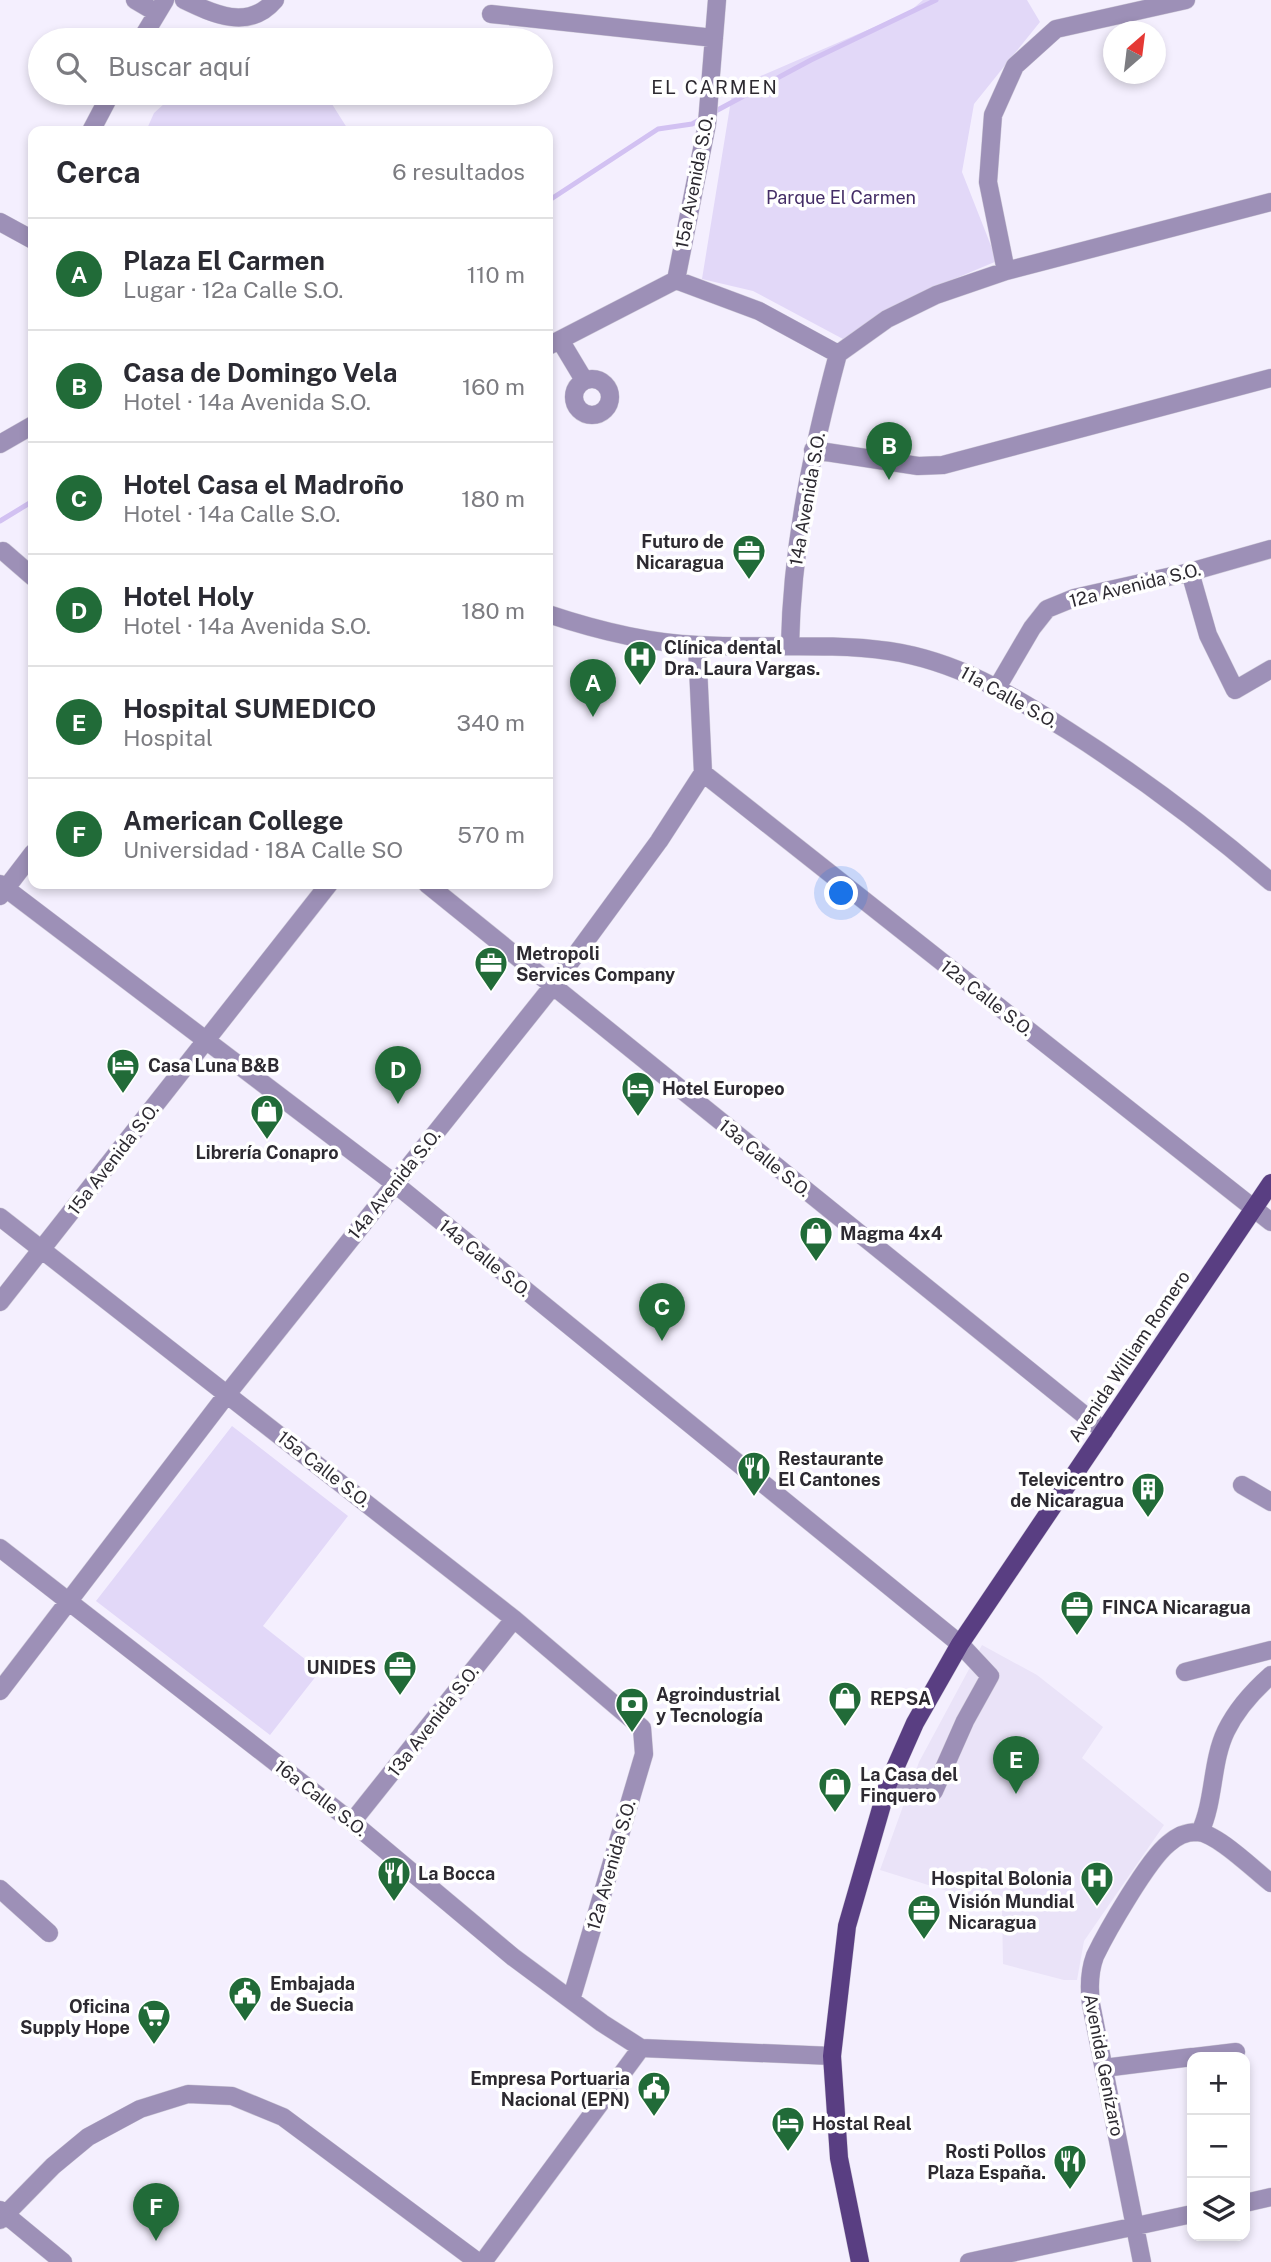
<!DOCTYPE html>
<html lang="es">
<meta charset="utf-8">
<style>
:root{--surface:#fff;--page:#f7f7f7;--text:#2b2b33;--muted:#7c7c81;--line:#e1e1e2;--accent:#216b38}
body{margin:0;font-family:"Public Sans",sans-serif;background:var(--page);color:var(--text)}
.controls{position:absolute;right:21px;bottom:21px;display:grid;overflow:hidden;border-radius:14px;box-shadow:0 4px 10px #0003}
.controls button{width:63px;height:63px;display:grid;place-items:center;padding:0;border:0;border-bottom:2px solid var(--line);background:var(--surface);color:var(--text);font:35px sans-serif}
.compass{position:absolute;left:1103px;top:21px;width:63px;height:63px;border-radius:50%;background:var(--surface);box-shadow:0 4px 10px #0003;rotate:28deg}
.you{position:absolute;left:842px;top:894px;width:24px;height:24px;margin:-18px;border:5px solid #fff;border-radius:50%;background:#1a73e8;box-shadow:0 0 0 10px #1a73e833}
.badge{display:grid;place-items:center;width:46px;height:46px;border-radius:50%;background:var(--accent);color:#fff;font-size:23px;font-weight:700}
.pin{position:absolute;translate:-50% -58px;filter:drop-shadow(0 2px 4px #0008)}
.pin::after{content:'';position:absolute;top:37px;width:24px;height:21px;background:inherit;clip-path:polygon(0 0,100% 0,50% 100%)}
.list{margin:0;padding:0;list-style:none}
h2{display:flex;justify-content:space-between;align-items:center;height:91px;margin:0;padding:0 28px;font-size:30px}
h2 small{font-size:23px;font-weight:400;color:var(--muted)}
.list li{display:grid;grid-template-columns:46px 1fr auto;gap:21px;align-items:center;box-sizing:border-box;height:112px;padding:0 28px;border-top:2px solid var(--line)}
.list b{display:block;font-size:26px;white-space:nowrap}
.list p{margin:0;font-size:23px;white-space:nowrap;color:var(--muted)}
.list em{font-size:23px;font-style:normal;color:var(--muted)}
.icon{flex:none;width:38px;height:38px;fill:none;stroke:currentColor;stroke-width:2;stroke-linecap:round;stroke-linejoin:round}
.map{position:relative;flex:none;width:1271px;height:2262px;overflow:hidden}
.search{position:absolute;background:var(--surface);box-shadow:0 4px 10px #0003;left:28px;top:28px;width:525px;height:77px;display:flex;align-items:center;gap:18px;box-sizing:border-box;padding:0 24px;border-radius:38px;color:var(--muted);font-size:26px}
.panel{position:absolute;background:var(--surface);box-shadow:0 4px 10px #0003;left:28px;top:126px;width:525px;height:763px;border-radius:14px}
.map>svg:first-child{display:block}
.built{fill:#eae3f8}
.green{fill:#e2d8f8}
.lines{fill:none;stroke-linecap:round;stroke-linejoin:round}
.stream{stroke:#d2c1f2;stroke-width:5}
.minor-casing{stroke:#d0ccd9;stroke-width:19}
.major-casing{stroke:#d0ccd9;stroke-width:19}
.minor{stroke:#9d90b7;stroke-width:18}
.major{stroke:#593e82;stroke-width:18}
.labels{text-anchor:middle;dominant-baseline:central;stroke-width:7;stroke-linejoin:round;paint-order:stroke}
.street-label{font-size:18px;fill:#2d2a31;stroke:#fff}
.park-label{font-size:18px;fill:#442d67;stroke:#fff}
.poi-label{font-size:18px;font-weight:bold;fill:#2d2a31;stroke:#fff;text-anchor:start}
.neighbourhood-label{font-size:19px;letter-spacing:2px;fill:#2d2a31;stroke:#fff}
</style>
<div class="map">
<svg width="1271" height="2262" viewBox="0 0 1271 2262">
<rect width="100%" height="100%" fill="#f4effe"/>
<path class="built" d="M982,1645L1037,1675L1103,1727L1082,1758L1164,1825L1084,1941L1077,1980H1064L1003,1964L1002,1908L880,1870L919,1762Z"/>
<path class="green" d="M923,0H1027L1040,22L974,104L962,172L997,261L947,282L843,339L753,291L702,279L733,88L909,12Z
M176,93H325L349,131H146L154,113Z
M232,1426L348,1516L263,1626L320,1671L270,1735L96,1601Z"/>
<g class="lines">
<path class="stream" d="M712,113L811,60L936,0
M548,201L658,129L692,124L703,118
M0,521L33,501"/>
<defs>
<path id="minor" d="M135,0L157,13
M184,0C213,14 249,31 275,0
M491,14L714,38
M141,40L165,0
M91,131L111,93
M0,222L33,240
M1006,271L988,182L993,115L1015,66L1056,29L1186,0
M676,280L707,124L717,0
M676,280L759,311L838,354
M560,340L584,380
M548,346L676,280
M838,354L887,319L936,295L1006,271L1271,202
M574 397a18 18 0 1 1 36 0a18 18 0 1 1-36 0Z
M0,444L33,425
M813,450L918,466L943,465L1271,378
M3,551L33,577
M1190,572L1208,635L1235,690L1271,669
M548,614C596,630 646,643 698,645C761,649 826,642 889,651C957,661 1010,694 1067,730C1139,776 1206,826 1271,882
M790,645C792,545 812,451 838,354
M998,686L1032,628L1047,609L1074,598L1190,572L1271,549
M703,773L1271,1222
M0,884L394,1183L960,1644L990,1676L965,1721L934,1791L888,1784
M427,884L1104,1431
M0,896L33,853
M0,1217L514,1619L642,1728L644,1754L571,2000
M0,1302L329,884
M1242,1485L1271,1502
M0,1548L352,1822L513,1957L602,2023L641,2048L832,2056
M1185,1672L1271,1650
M0,1691L228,1393L552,987L659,841L703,773L697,645
M352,1822L514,1619
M1200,1832C1215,1800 1211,1762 1226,1731C1237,1708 1253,1691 1271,1675
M0,1889L49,1933
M1194,2057L1236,2052
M1104,2068L1192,2057
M1245,2203L1271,2197
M0,2210L63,2262
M0,2220L53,2166L88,2137L140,2109L188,2094L232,2096L283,2117L478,2262
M483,2262L641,2048
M969,2262L1192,2214
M1142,2262L1091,2004C1089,1988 1089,1972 1095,1956C1107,1931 1148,1860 1168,1844C1177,1836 1185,1832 1197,1832C1217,1833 1254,1870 1271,1883"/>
<path id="major" d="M860,2262L839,2158L832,2056L847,1926L888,1784L915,1723L960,1644L1271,1183"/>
</defs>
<use href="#minor" class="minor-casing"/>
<use href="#major" class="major-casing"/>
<use href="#minor" class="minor"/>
<use href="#major" class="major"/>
</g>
<defs>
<symbol id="office-pin" viewBox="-11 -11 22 30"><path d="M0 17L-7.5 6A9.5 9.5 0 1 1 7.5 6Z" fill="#216b38" stroke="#fff"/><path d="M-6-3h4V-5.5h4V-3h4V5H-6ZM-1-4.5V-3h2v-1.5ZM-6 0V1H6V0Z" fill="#fff"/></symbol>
<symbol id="hospital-pin" viewBox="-11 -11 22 30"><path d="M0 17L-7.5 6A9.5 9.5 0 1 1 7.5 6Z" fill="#216b38" stroke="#fff"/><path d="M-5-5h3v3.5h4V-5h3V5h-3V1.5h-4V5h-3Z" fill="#fff"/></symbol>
<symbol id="hotel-pin" viewBox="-11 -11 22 30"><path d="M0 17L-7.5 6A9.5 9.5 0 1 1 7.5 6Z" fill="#216b38" stroke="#fff"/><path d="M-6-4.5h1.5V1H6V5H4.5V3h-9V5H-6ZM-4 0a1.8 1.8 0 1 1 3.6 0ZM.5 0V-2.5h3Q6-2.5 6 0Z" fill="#fff"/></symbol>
<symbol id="shop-pin" viewBox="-11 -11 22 30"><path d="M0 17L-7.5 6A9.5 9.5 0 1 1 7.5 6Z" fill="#216b38" stroke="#fff"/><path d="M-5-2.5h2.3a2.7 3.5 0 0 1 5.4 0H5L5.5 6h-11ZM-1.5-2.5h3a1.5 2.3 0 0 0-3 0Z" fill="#fff"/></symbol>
<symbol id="restaurant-pin" viewBox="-11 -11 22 30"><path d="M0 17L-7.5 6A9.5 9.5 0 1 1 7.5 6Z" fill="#216b38" stroke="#fff"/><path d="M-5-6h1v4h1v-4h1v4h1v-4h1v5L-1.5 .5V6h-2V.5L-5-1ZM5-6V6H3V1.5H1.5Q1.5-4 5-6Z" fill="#fff"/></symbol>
<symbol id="building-pin" viewBox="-11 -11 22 30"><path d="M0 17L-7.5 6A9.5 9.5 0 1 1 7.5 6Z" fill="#216b38" stroke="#fff"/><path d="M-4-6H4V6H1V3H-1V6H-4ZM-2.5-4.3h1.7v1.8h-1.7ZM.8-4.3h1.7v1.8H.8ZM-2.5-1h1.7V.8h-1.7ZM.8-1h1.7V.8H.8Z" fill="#fff"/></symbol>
<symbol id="bank-pin" viewBox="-11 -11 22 30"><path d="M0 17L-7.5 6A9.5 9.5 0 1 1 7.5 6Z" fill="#216b38" stroke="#fff"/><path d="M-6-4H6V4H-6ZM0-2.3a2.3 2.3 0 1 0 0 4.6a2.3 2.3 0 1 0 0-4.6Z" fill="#fff"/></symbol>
<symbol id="civic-pin" viewBox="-11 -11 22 30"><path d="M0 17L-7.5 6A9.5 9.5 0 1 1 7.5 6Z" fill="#216b38" stroke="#fff"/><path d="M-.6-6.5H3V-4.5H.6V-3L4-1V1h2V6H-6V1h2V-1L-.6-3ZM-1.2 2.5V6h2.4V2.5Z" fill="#fff"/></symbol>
<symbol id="supermarket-pin" viewBox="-11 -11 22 30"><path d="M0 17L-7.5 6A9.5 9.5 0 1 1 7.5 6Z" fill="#216b38" stroke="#fff"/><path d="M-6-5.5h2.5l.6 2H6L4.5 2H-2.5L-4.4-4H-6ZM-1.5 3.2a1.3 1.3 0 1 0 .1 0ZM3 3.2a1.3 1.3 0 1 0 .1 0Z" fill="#fff"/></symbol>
</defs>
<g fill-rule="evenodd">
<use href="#office-pin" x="730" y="532" width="38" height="52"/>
<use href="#hospital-pin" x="621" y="638" width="38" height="52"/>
<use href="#office-pin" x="472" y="944" width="38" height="52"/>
<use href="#hotel-pin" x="104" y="1046" width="38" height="52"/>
<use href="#hotel-pin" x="619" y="1069" width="38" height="52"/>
<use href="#shop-pin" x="248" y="1092" width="38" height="52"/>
<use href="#shop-pin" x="797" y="1214" width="38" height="52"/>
<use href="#restaurant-pin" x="735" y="1449" width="38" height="52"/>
<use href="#building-pin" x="1129" y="1470" width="38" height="52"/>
<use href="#office-pin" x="1058" y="1588" width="38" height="52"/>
<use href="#office-pin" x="381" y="1648" width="38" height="52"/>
<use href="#shop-pin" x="826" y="1679" width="38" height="52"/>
<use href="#bank-pin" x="613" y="1685" width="38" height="52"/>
<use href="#shop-pin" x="816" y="1765" width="38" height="52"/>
<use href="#restaurant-pin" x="375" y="1854" width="38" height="52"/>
<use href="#hospital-pin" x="1078" y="1859" width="38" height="52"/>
<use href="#office-pin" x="905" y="1892" width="38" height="52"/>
<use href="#civic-pin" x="226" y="1974" width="38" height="52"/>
<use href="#supermarket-pin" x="135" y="1997" width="38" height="52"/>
<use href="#civic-pin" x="635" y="2069" width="38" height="52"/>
<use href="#hotel-pin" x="769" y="2104" width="38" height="52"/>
<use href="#restaurant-pin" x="1051" y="2142" width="38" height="52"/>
</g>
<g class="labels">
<g class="street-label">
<text transform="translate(694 182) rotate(-79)">15a Avenida S.O.</text>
<text transform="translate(807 499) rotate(-80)">14a Avenida S.O.</text>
<text transform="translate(1135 585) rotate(-14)">12a Avenida S.O.</text>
<text transform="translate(1009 697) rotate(29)">11a Calle S.O.</text>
<text transform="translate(987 998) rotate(38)">12a Calle S.O.</text>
<text transform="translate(765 1158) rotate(39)">13a Calle S.O.</text>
<text transform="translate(113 1159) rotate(-52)">15a Avenida S.O.</text>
<text transform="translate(394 1184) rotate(-51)">14a Avenida S.O.</text>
<text transform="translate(485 1258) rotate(39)">14a Calle S.O.</text>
<text transform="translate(1129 1356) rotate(-56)">Avenida William Romero</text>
<text transform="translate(324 1469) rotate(38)">15a Calle S.O.</text>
<text transform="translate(433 1721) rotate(-52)">13a Avenida S.O.</text>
<text transform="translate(321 1798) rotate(38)">16a Calle S.O.</text>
<text transform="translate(611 1865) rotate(-74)">12a Avenida S.O.</text>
<text transform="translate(1104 2065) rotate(79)">Avenida Genízaro</text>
</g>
<g class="park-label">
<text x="841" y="197">Parque El Carmen</text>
</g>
<g class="poi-label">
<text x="724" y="541" text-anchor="end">Futuro de<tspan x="724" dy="21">Nicaragua</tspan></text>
<text x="664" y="647">Clínica dental<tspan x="664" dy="21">Dra. Laura Vargas.</tspan></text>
<text x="516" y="953">Metropoli<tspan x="516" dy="21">Services Company</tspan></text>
<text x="148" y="1065">Casa Luna B&amp;B</text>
<text x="662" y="1088">Hotel Europeo</text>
<text x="267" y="1152" text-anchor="middle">Librería Conapro</text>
<text x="840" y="1233">Magma 4x4</text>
<text x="778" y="1458">Restaurante<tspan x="778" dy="21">El Cantones</tspan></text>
<text x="1124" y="1479" text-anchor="end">Televicentro<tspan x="1124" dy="21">de Nicaragua</tspan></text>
<text x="1102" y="1607">FINCA Nicaragua</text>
<text x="376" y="1667" text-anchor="end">UNIDES</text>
<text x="656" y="1694">Agroindustrial<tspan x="656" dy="21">y Tecnología</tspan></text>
<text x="870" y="1698">REPSA</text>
<text x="860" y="1774">La Casa del<tspan x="860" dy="21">Finquero</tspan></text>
<text x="418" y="1873">La Bocca</text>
<text x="1072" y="1878" text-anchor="end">Hospital Bolonia</text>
<text x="948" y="1901">Visión Mundial<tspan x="948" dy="21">Nicaragua</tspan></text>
<text x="270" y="1983">Embajada<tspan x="270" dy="21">de Suecia</tspan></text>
<text x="130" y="2006" text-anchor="end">Oficina<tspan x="130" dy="21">Supply Hope</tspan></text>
<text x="630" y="2078" text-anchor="end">Empresa Portuaria<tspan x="630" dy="21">Nacional (EPN)</tspan></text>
<text x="812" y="2123">Hostal Real</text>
<text x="1046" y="2151" text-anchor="end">Rosti Pollos<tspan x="1046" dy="21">Plaza España.</tspan></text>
</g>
<g class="neighbourhood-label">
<text x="715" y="87">EL CARMEN</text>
</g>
</g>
</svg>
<div class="controls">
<button>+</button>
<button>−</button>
<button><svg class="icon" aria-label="layers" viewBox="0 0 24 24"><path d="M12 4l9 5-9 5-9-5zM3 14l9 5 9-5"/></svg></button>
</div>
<svg class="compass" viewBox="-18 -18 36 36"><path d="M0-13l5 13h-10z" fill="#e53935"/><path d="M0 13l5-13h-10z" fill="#7c7c81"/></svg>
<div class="you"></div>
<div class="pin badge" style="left:593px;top:717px">A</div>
<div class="pin badge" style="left:889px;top:480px">B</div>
<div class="pin badge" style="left:662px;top:1341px">C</div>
<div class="pin badge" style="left:398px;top:1104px">D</div>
<div class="pin badge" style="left:1016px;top:1794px">E</div>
<div class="pin badge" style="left:156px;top:2241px">F</div>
<div class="search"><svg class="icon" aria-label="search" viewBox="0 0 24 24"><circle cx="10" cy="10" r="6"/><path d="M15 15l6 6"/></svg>Buscar aquí</div>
<section class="panel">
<h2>Cerca<small>6 resultados</small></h2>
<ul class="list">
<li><span class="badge">A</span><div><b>Plaza El Carmen</b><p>Lugar · 12a Calle S.O.</p></div><em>110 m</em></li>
<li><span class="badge">B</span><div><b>Casa de Domingo Vela</b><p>Hotel · 14a Avenida S.O.</p></div><em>160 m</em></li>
<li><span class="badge">C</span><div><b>Hotel Casa el Madroño</b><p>Hotel · 14a Calle S.O.</p></div><em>180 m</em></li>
<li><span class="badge">D</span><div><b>Hotel Holy</b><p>Hotel · 14a Avenida S.O.</p></div><em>180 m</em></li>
<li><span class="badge">E</span><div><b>Hospital SUMEDICO</b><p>Hospital</p></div><em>340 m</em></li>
<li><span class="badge">F</span><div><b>American College</b><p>Universidad · 18A Calle SO</p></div><em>570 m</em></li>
</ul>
</section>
</div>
